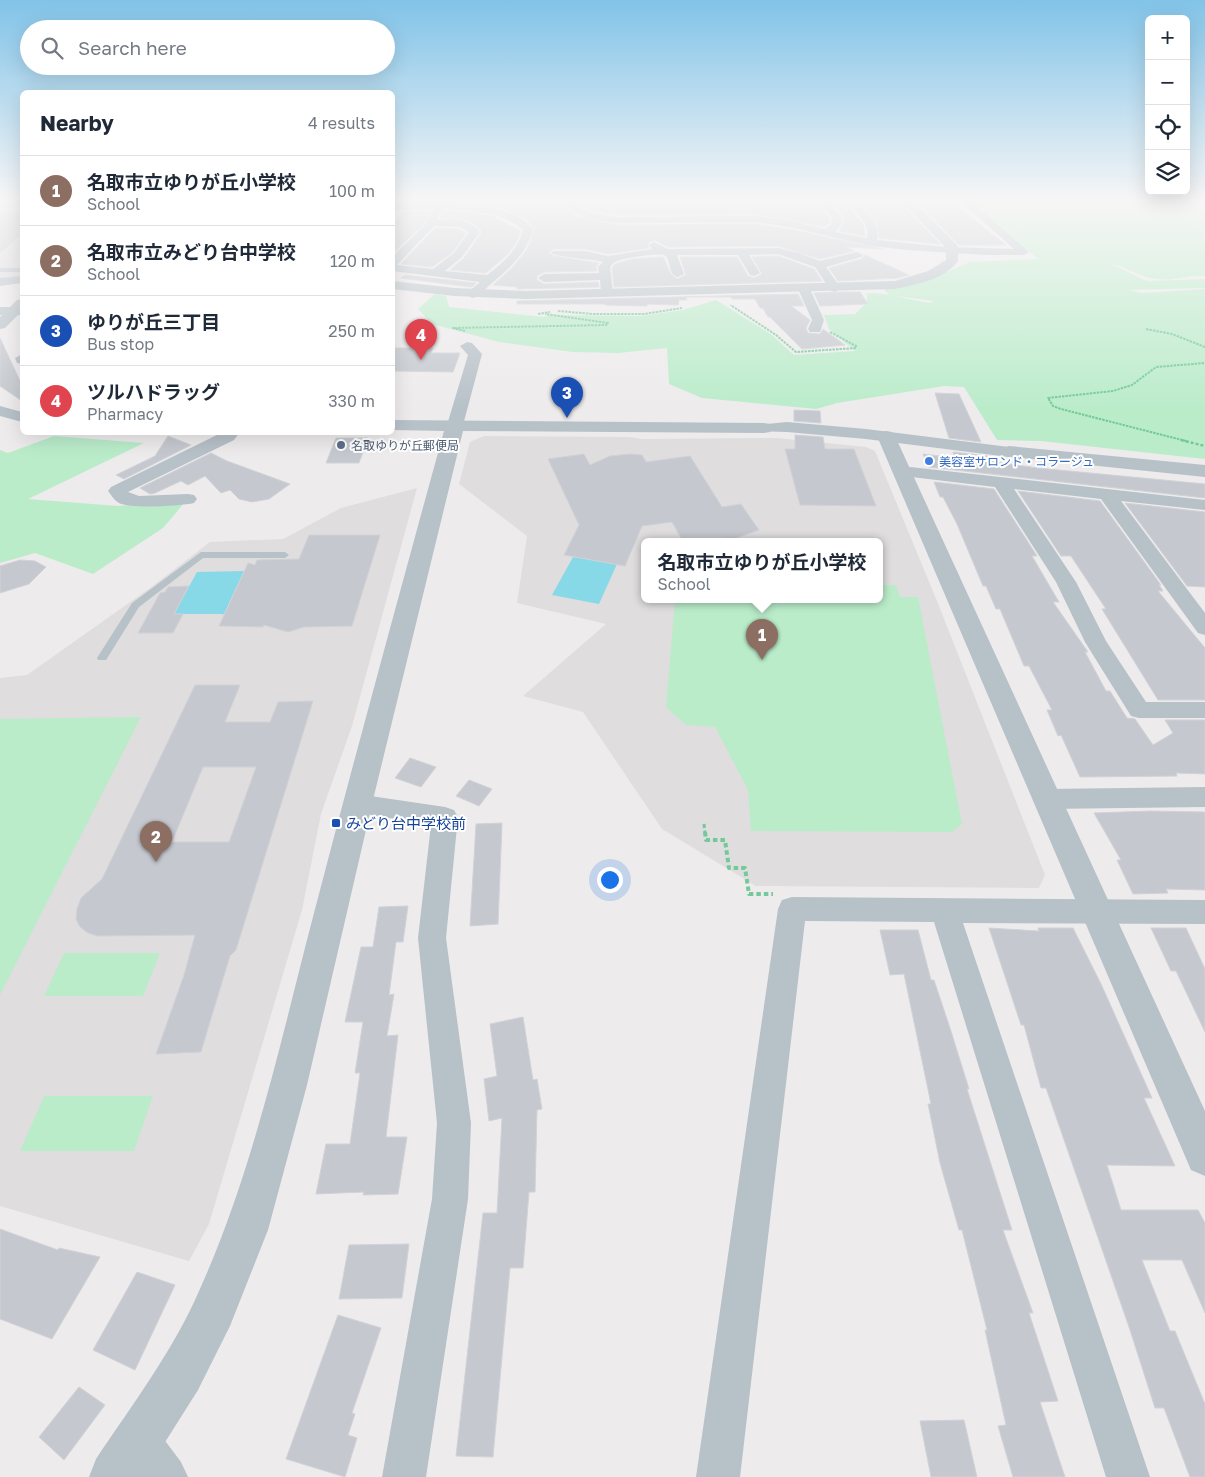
<!DOCTYPE html>
<meta charset="utf-8">
<style>
:root{--surface:#fff;--page:#f6f6f7;--text:#1f2937;--muted:#747a83;--line:#e0e1e3;--accent:#0f766e}
body{margin:0;font-family:"Golos Text","Noto Sans JP",sans-serif;background:var(--page);color:var(--text)}
.controls{position:absolute;right:15px;top:15px;display:grid;overflow:hidden;border-radius:8px;box-shadow:0 5px 20px #0002}
.controls button{width:45px;height:45px;display:grid;place-items:center;padding:0;border:0;border-bottom:1px solid var(--line);background:var(--surface);color:var(--text);font:25px sans-serif}
.you{position:absolute;left:609px;top:879px;width:18px;height:18px;margin:-12px;border:4px solid #fff;border-radius:50%;background:#1a73e8;box-shadow:0 0 0 8px #1a73e833}
.badge{display:grid;place-items:center;width:32px;height:32px;border-radius:50%;background:var(--accent);color:#fff;font-size:16px;font-weight:700}
.pin{position:absolute;translate:-50% -41px;filter:drop-shadow(0 1px 2px #0008)}
.pin::after{content:'';position:absolute;top:26px;width:18px;height:15px;background:inherit;clip-path:polygon(0 0,100% 0,50% 100%)}
.popup{position:absolute;left:641px;top:538px;width:242px;height:65px;box-sizing:border-box;display:grid;place-content:center;border-radius:8px;background:var(--surface);filter:drop-shadow(0 1px 4px #0005);font-size:16px;white-space:nowrap;color:var(--muted)}
.popup b{font-size:19px;color:var(--text)}
.popup::after{content:'';position:absolute;left:50%;top:100%;margin-left:-10px;border:10px solid transparent;border-top-color:var(--surface)}
.list{margin:0;padding:0;list-style:none}
h2{display:flex;justify-content:space-between;align-items:center;height:65px;margin:0;padding:0 20px;font-size:21px}
h2 small{font-size:16px;font-weight:400;color:var(--muted)}
.list li{display:grid;grid-template-columns:32px 1fr auto;gap:15px;align-items:center;box-sizing:border-box;height:70px;padding:0 20px;border-top:1px solid var(--line)}
.list b{display:block;font-size:19px;white-space:nowrap}
.list p{margin:0;font-size:16px;white-space:nowrap;color:var(--muted)}
.list em{font-size:16px;font-style:normal;color:var(--muted)}
.icon{flex:none;width:28px;height:28px;fill:none;stroke:currentColor;stroke-width:2;stroke-linecap:round;stroke-linejoin:round}
.map{position:relative;flex:none;width:1205px;height:1477px;overflow:hidden}
.search{position:absolute;background:var(--surface);box-shadow:0 5px 20px #0002;left:20px;top:20px;width:375px;height:55px;display:flex;align-items:center;gap:12px;box-sizing:border-box;padding:0 18px;border-radius:28px;color:var(--muted);font-size:19px}
.panel{position:absolute;background:var(--surface);box-shadow:0 5px 20px #0002;left:20px;top:90px;width:375px;height:345px;border-radius:8px}
.map>svg:first-child{display:block}
.education{fill:#dfdddd;fill-rule:evenodd}
.green{fill:#baecca}
.water{fill:#88d9e8}
.building{fill:#c5c9cf;stroke:#d0d2d7;fill-rule:evenodd}
.lines{fill:none;stroke-linecap:round;stroke-linejoin:round}
.path-far4{stroke:#73c99a;stroke-width:1;stroke-dasharray:2 1;stroke-linecap:butt}
.path-far3{stroke:#73c99a;stroke-width:2;stroke-dasharray:2.5 1;stroke-linecap:butt}
.path-far2{stroke:#73c99a;stroke-width:2.5;stroke-dasharray:3 2;stroke-linecap:butt}
.path-far1{stroke:#73c99a;stroke-width:3;stroke-dasharray:4 2.5;stroke-linecap:butt}
.path{stroke:#73c99a;stroke-width:4;stroke-dasharray:4.5 3;stroke-linecap:butt}
.service{fill:#b7c1c8;fill-rule:evenodd}
.minor{fill:#b7c1c8;fill-rule:evenodd}
.tertiary{fill:#b7c1c8;fill-rule:evenodd}
.service-dot{fill:#5c6f8a;stroke:#fff;stroke-width:2}
.shop-dot{fill:#3f7fe0;stroke:#fff;stroke-width:2}
.transit-dot{fill:#1a4fb4;stroke:#fff;stroke-width:2}
.labels{text-anchor:middle;dominant-baseline:central;stroke-width:4;stroke-linejoin:round;paint-order:stroke}
.far-service-label{font-size:12px;fill:#4e5e75;stroke:#fff;text-anchor:start}
.far-shop-label{font-size:12px;fill:#366cbe;stroke:#fff;text-anchor:start}
.transit-label{font-size:15px;fill:#164399;stroke:#fff;text-anchor:start}
</style>
<div class="map">
<svg width="1205" height="1477" viewBox="0 0 1205 1477">
<rect width="100%" height="100%" fill="#eeebec"/>
<path class="education" d="M22,202V273L16,279L0,280V203Z
M484,436L629,437L642,439L777,438L866,447L875,451L937,601L1045,875L1039,888L756,886L662,829L583,712L523,696L606,624L517,603L527,536L459,484L470,442ZM644,541H880V599H644Z
M417,488L352,726L321,814L302,910L209,1224L189,1261L0,1206V678L27,675L150,588L210,542L283,539L341,508Z"/>
<path class="green" d="M971,202H1165L1204,212L1195,226L1205,214V276C1189,275 1173,281 1158,279C1138,278 1121,262 1101,263L1111,264L1147,281L1205,279V288L1128,290L1142,293L1205,289V459L1041,441L997,440L964,387L944,386L837,403L816,409L702,398L669,384L667,348L618,353L573,352L499,342L432,324L418,309L435,294L446,296L449,307L544,317L549,315L641,316L683,310L716,300L772,335L794,355L855,351L829,329L824,315L855,314L867,302V293C887,292 909,300 930,303L934,301L889,295L883,288L938,276L970,262L1038,259Z
M54,436L144,443L28,499L118,506L186,501L163,528L93,574L35,553L0,563V450L8,453Z
M880,585H896L900,597H918L962,824L952,832L751,831L748,790L715,727L686,725L666,707L675,599H880Z
M141,717L0,995V719Z
M64,953H160L143,996H44Z
M44,1096H153L134,1151H20Z"/>
<path class="water" d="M573,557L617,564L599,604L552,595Z
M244,571L224,614H174L197,572Z"/>
<path class="building" d="M464,202H560L567,209L580,217L617,225L755,224L794,230L883,249L847,247L854,251L820,259L778,246L668,247L655,240L648,243L649,248L608,254L585,249H553L549,253L554,256L599,263L596,267L597,271L544,272L537,276V280L544,284L598,282L599,287L517,289V287L493,285L512,268L526,251L531,240L534,228L526,219L505,209Z
M574,202L738,204L737,202H817L830,219L829,223L824,227L755,214L617,215L589,210Z
M833,202H845L863,224L865,236L839,231L843,225L844,218Z
M861,202L901,204L940,244L879,238L877,223Z
M952,202L984,228L1006,245H959L918,203Z
M431,211L422,226L392,254V225L403,212Z
M443,211L474,213L494,217L521,231L516,243L508,254L486,273L450,270L464,258L482,232L477,226L467,220L440,218Z
M0,212H22V234L0,253Z
M435,228L459,229L466,233L453,252L432,267L401,264Z
M865,255L909,275L898,278L838,281L829,268L862,259Z
M778,256L814,269L822,281L614,287L612,268L615,264L632,259L663,257L671,274L677,279L686,275L680,257H737L748,276L754,278L762,274L752,257Z
M405,275L476,283L472,287L463,286L401,278Z
M838,292H860L868,304L820,306L814,293Z
M798,294L804,306H791L810,320L806,328L808,333L820,334L823,329L845,345L802,349L770,317H768L763,308H760L755,299H732L731,297H686L687,300H679L678,305L647,304V306L605,305V304H517V301Z
M0,338L22,385V401L0,386Z
M392,348H433L431,353H460L453,372L392,371Z
M935,393L959,394L981,442L949,438Z
M794,410L820,411L821,423L794,421Z
M795,435L823,437L825,449H854L876,506L800,505L785,449H795Z
M168,436L191,445L124,479L116,475L155,456Z
M336,438H368L359,463H326Z
M953,452L987,456L989,460L994,462L1038,468L1205,484V498L928,467L923,454L955,458Z
M211,453L227,461L290,484L269,499L252,502L239,499L230,490L221,493L205,476L188,485L181,481L155,493L150,494L140,488Z
M584,454L590,465L610,456L630,454L642,455L646,462L690,456L722,507L741,504L759,530L730,540L725,538H681L672,522L642,526L625,566L564,555L579,525L548,459Z
M934,482L994,489L1037,556H1032L1059,602H1053L1088,652H1085L1106,691H1110L1127,718L1135,719L1153,745L1173,733L1165,720H1205V774L1176,773L1177,776L1080,777L1061,735L1058,736L1047,710H1052L1029,666H1024L1000,609H996L986,586H983L957,524L943,497H940Z
M1018,491L1100,501L1161,585H1159L1163,591H1158L1205,648V700H1158L1102,609H1106L1071,556H1061Z
M1125,503L1205,512V587L1187,586Z
M309,535H380L352,626L304,627L288,632L264,625L263,627L219,626L248,563L255,565L257,560L299,559Z
M20,560L35,561L46,567L29,584L0,593V566Z
M189,586L174,614H183L173,633H138L160,593L165,592L168,587Z
M195,685H240L225,722H270L278,702L313,701L236,950L230,956L201,1052L156,1054L184,975L195,935L98,936L88,933L80,927L76,919L77,909L81,898L102,879ZM203,767H256L229,842H172Z
M410,758L436,767L421,787L395,778Z
M469,780L492,789L479,806L456,796Z
M1150,811L1205,812V890L1166,889L1168,893L1133,894L1117,860H1121L1094,813Z
M502,823L498,924L470,926L476,824Z
M408,906L403,942H396L389,995L394,994L387,1036L398,1035L386,1137H407L398,1194L363,1195L364,1192L316,1194L326,1144H350L360,1073H355L363,1022H345L361,947H373L379,907Z
M989,928L1039,931L1038,928H1073L1102,986L1152,1098H1144L1175,1166L1107,1165L1121,1210H1198L1205,1223V1313L1182,1260H1142L1170,1331H1175L1205,1404V1477H1190L1164,1408H1155L1130,1330L1046,1088H1041L1024,1025H1021Z
M1151,928H1186L1205,969V1032L1176,971H1171Z
M880,930H918L931,980H934L950,1028L969,1089H967L1012,1230H1003L1033,1313H1029L1058,1401L1040,1402L1065,1477H1013L998,1426L1006,1425L985,1330H987L962,1230H959L940,1163L928,1104H931L904,974L890,975Z
M523,1017L533,1080L537,1079L542,1109L537,1110L535,1192H529L523,1268H510L493,1457L456,1456L483,1213H497L502,1118L489,1121L484,1079L497,1076L490,1024Z
M0,1229L58,1250L59,1248L100,1257L52,1339L0,1319Z
M409,1244L402,1298L339,1299L349,1245Z
M137,1272L175,1285L135,1370L93,1350Z
M338,1315L381,1328L352,1413L355,1414L348,1435L357,1438L345,1477L286,1459Z
M79,1387L105,1405L64,1460L39,1437Z
M964,1420L977,1477H931L920,1421Z"/>
<g class="lines">
<path class="path-far4" d="M730,305L734,307"/>
<path class="path-far3" d="M732,306L776,335L796,352L856,348V346L830,332
M558,311L593,314H644L682,308
M538,314L550,312
M1146,329L1172,334L1205,347
M465,331L453,328L606,325L608,323L545,314
M1186,441L1061,409L1053,406L1048,398L1113,391L1132,385L1156,367L1205,363"/>
<path class="path-far2" d="M1181,440L1205,446"/>
<path class="path-far1" d="M704,824L705,833"/>
<path class="path" d="M705,832L706,840H725L729,868H745L749,894H773"/>
<path class="service" d="M0,268H22V272H0Z
M201,552H285L289,555L285,558H203L139,607L106,660H98L97,658L132,603Z"/>
<path class="minor" d="M562,202C575,202 575,206 585,210C595,214 606,215 617,217L755,216L784,220L825,229L831,224L832,218L819,202H830L842,218L841,225L835,232L867,238C871,224 856,213 847,202H858C868,213 881,224 877,240L947,247L1014,249L961,202H972L1029,252L1024,255H986L907,250L871,246L794,228L755,222L617,223C597,220 577,218 562,202Z
M445,203C474,205 513,205 533,229C526,259 498,277 476,297L472,298L466,294L480,282L392,271V257L423,227L434,209L392,210V204ZM442,209C471,210 500,211 523,230C518,250 503,263 487,275L445,271L462,257L480,232C470,219 453,219 437,220ZM434,226L460,227L469,232L454,253L433,269L397,265Z
M654,242L668,249L778,248L799,253L820,261L857,252L863,255L861,257L826,267L841,288L835,292L831,291L815,267L778,254L749,255L760,273L754,276L750,275L738,255H677L684,274L678,277C667,275 672,258 664,255C657,253 622,258 615,262C614,262 611,266 610,267L613,293L607,297L601,293L600,280L544,282L538,278L544,274L599,273L598,267L603,262C593,259 555,257 551,253L553,251H585L608,256L652,249L649,245Z
M22,276V283L0,286V278Z
M804,285L810,289L824,320L820,332H810L808,329L812,320L798,289Z
M0,307H22V315H0Z
M467,342L472,343L482,354L463,425L460,428H450L447,425L468,355L460,346Z
M22,354V364L17,363L15,358Z
M787,422L866,429L1009,447L1015,449L1017,452L1015,455L1009,457L866,439L787,432L758,431L756,428L758,425Z
M223,432H240L234,440L128,492L139,496L188,494L194,495L197,499L194,503C181,506 130,509 119,503C115,501 111,495 108,491L111,487Z
M901,466L1205,500V510L1121,501L1205,613V635L1198,633L1101,499L1014,489L1076,582L1106,641L1146,702H1205V718H1139L1131,716L1085,642L1056,582L995,487L895,475L893,471L895,467Z
M1205,787V807L1046,809L1037,806L1033,799L1037,792L1046,789Z
M357,794L445,807L454,810L458,817L446,938L471,1123L468,1199L426,1477H382L432,1199L437,1123L418,938L431,825L348,811L344,804L348,797Z
M792,897L1205,900V924L963,923L1150,1477H1106L934,922L805,921L740,1477H696L778,909L782,900Z
M139,1420L154,1426L181,1462L188,1477H140L124,1456L118,1441L124,1426Z"/>
<path class="tertiary" d="M902,202H914L956,244L958,247V261C944,280 917,284 895,289L526,299L455,296L392,289V281L455,288L526,291L895,281L928,271L946,260V248Z
M22,299V311L5,328L0,329V317L17,300Z
M0,406L22,412V422L0,416Z
M392,420L764,423L770,424L773,428L770,432L764,433L463,431L372,804L307,1085L268,1230L230,1326L198,1390L143,1477H89L96,1459C132,1405 173,1351 199,1291C253,1172 281,1039 314,913C356,752 400,591 444,431L392,430Z
M886,431L892,432L895,436L1205,1111V1176L1191,1170L877,436L880,432Z
M1009,446L1205,465V477L1002,456L1000,452L1002,448Z"/>
</g>
<linearGradient id="sky" x2="0" y2="1"><stop stop-color="#81c3e8"/><stop offset="0.49" stop-color="#f7f6f6"/><stop offset="1" stop-color="#f7f6f6" stop-opacity="0"/></linearGradient>
<rect width="1205" height="409" fill="url(#sky)"/>
<circle class="service-dot" cx="341" cy="445" r="5"/>
<circle class="shop-dot" cx="929" cy="461" r="5"/>
<rect class="transit-dot" x="331" y="818" width="10" height="10" rx="2.5"/>
<g class="labels">
<g class="far-service-label">
<text x="351" y="445">名取ゆりが丘郵便局</text>
</g>
<g class="far-shop-label">
<text x="939" y="461">美容室サロンド・コラージュ</text>
</g>
<g class="transit-label">
<text x="346" y="823">みどり台中学校前</text>
</g>
</g>
</svg>
<div class="controls">
<button>+</button>
<button>−</button>
<button><svg class="icon" aria-label="locate" viewBox="0 0 24 24"><circle cx="12" cy="12" r="6"/><path d="M12 2v4M12 18v4M2 12h4M18 12h4"/></svg></button>
<button><svg class="icon" aria-label="layers" viewBox="0 0 24 24"><path d="M12 4l9 5-9 5-9-5zM3 14l9 5 9-5"/></svg></button>
</div>
<div class="you"></div>
<div class="pin badge" style="left:762px;top:660px;background:#8d6e63">1</div>
<div class="popup"><b>名取市立ゆりが丘小学校</b>School</div>
<div class="pin badge" style="left:156px;top:862px;background:#8d6e63">2</div>
<div class="pin badge" style="left:567px;top:418px;background:#1a4fb4">3</div>
<div class="pin badge" style="left:421px;top:360px;background:#e0444e">4</div>
<div class="search"><svg class="icon" aria-label="search" viewBox="0 0 24 24"><circle cx="10" cy="10" r="6"/><path d="M15 15l6 6"/></svg>Search here</div>
<section class="panel">
<h2>Nearby<small>4 results</small></h2>
<ul class="list">
<li><span class="badge" style="background:#8d6e63">1</span><div><b>名取市立ゆりが丘小学校</b><p>School</p></div><em>100 m</em></li>
<li><span class="badge" style="background:#8d6e63">2</span><div><b>名取市立みどり台中学校</b><p>School</p></div><em>120 m</em></li>
<li><span class="badge" style="background:#1a4fb4">3</span><div><b>ゆりが丘三丁目</b><p>Bus stop</p></div><em>250 m</em></li>
<li><span class="badge" style="background:#e0444e">4</span><div><b>ツルハドラッグ</b><p>Pharmacy</p></div><em>330 m</em></li>
</ul>
</section>
</div>
